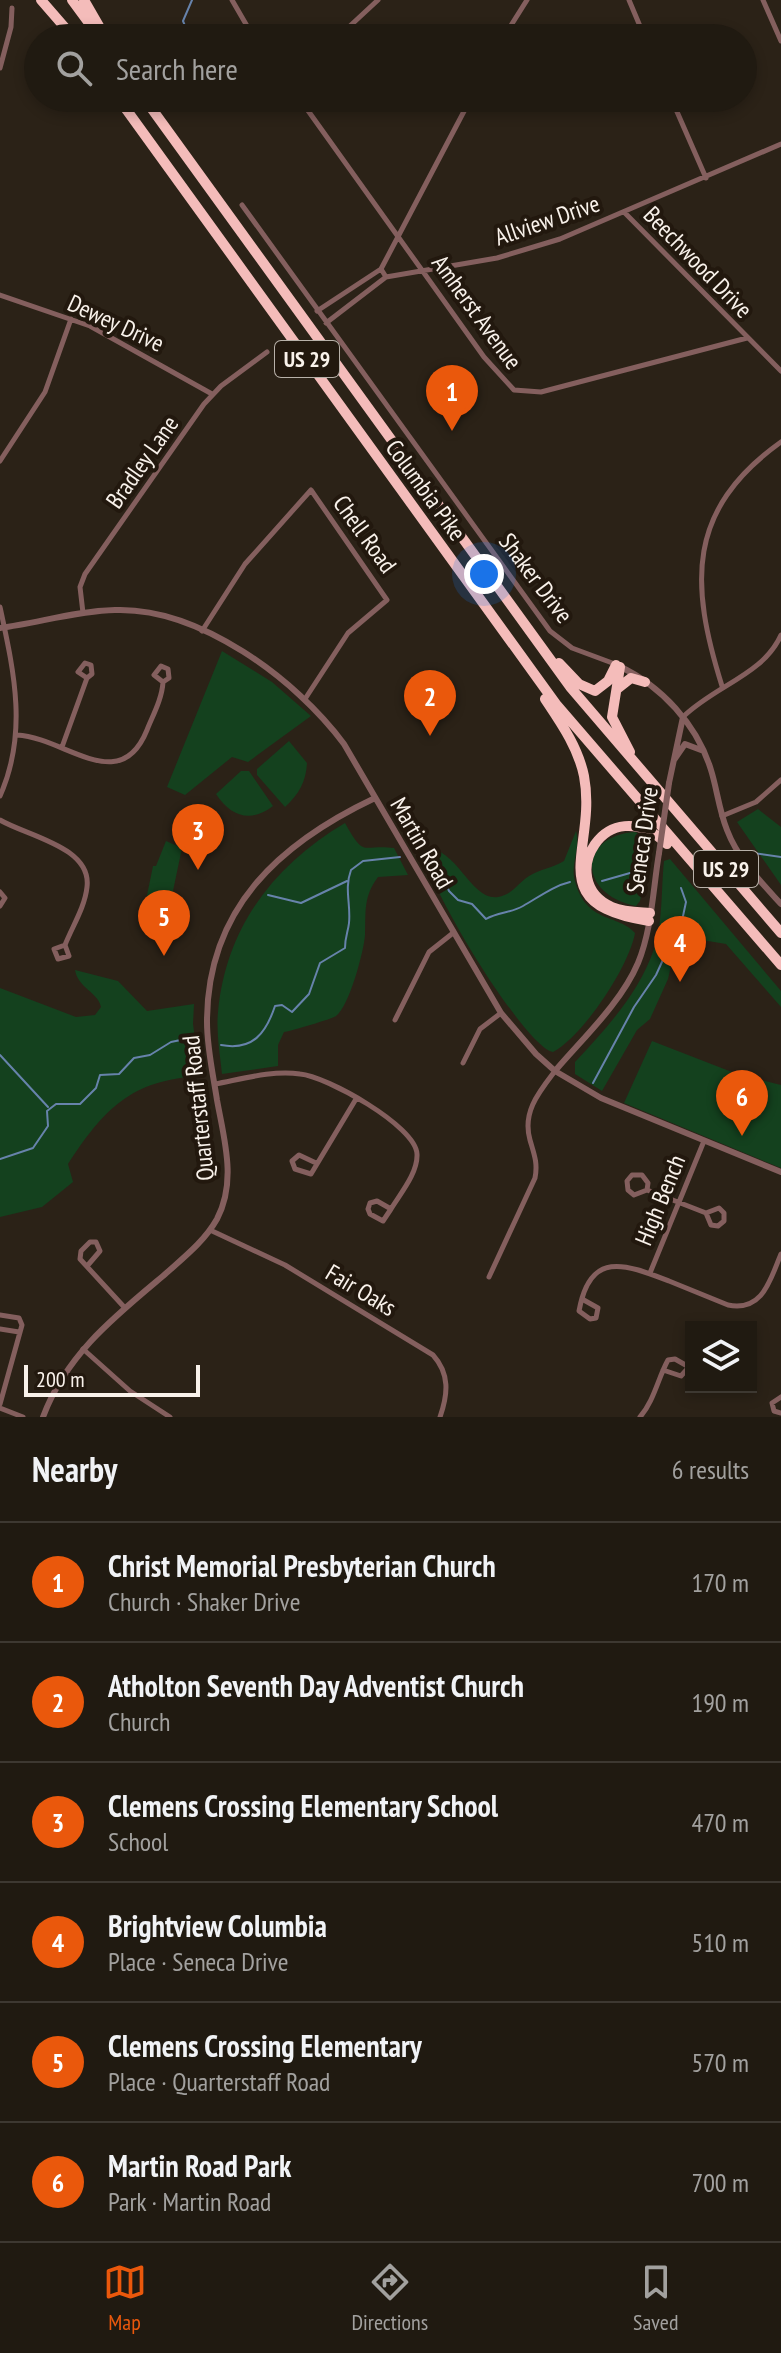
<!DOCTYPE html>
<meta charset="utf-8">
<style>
:root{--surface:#201a11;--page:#28231a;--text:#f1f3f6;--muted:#a2a19f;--line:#3d3831;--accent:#ea580c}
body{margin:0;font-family:"PT Sans Narrow",sans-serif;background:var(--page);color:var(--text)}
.controls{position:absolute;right:24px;bottom:24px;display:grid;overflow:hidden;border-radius:0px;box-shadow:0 4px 12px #0003}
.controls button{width:72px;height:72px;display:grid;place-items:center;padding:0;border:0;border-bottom:2px solid var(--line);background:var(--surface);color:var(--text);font:40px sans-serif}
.scale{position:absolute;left:24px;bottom:20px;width:176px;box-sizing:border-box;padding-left:8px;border:4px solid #f9f2eb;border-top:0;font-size:22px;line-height:28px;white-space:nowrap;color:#f9f2eb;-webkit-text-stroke:6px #22180e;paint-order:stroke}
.you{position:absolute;left:484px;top:574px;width:28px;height:28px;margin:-20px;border:6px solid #fff;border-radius:50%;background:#1a73e8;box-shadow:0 0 0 12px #1a73e833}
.badge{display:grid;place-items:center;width:52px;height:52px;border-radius:50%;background:var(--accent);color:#fff;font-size:26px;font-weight:700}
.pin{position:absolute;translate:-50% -66px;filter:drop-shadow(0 2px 4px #0008)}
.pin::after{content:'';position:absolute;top:42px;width:28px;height:24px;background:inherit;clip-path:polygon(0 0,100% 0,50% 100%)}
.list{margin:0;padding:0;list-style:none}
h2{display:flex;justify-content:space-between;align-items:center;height:104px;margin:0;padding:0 32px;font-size:34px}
h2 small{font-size:26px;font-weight:400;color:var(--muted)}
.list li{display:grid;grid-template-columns:52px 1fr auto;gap:24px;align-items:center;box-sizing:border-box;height:120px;padding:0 32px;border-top:2px solid var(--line)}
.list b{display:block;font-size:30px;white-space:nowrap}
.list p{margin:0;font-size:26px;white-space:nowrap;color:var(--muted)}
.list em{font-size:26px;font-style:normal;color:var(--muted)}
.icon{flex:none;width:44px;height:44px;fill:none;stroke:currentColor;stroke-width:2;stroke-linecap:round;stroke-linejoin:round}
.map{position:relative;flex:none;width:781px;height:1417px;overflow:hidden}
.search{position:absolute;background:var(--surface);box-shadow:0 4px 12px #0003;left:24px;right:24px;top:24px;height:88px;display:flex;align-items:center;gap:20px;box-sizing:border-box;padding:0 28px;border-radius:44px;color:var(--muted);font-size:30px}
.sheet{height:824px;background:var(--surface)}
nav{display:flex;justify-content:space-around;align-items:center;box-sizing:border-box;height:112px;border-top:2px solid var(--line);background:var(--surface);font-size:22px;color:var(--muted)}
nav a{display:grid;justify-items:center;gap:4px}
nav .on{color:var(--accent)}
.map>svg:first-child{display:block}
.green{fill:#14411e}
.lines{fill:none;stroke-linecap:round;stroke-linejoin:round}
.stream{stroke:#6783ab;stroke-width:2}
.minor{stroke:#845f5e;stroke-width:5}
.tertiary{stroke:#845f5e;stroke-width:6}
.motorway{stroke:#f4bcba;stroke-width:10}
.tertiary-bridge{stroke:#845f5e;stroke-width:6}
.labels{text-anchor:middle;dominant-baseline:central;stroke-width:8;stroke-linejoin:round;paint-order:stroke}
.shield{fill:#22180e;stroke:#b8b1a9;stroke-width:2}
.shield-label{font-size:22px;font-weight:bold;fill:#f9f2eb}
.street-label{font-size:24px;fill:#f9f2eb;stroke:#22180e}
</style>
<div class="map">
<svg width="781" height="1417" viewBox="0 0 781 1417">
<rect width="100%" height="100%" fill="#2b2217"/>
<path class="green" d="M222,651L272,682L311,716L248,762L232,757L185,795L167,787Z
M289,741L307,763C306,782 299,794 285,807L257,775V769Z
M241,771H249L273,806C251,823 231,817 216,794Z
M758,809L781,827V885L737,822Z
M345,823C365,859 362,844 394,848L408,875L378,877C363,897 366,912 365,935C364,951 349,1007 336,1016C332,1019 291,1031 284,1032L278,1045V1066L222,1074C220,1054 216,1033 218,1012C226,927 274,865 345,823Z
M576,831C581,847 570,865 575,881C586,924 619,914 635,933C629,967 583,1036 553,1052C524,1047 422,878 423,848C457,845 470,901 498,897C512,895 518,883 529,876C540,869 553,868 564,861Z
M635,832L653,840L640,901L636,906C577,894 578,836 635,832Z
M166,841L182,848L169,910L145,905L153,866H156Z
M670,859L781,991V1007L726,944L678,936L668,979L650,1019L637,1030L602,1091L575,1074V1062C606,1029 639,993 654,949C663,923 661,889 664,861Z
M75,970L118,981L147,1011L194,1004L193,1024L200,1076C131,1080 104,1109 68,1164L73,1182L42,1207L0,1217V988L76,1017L95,1015L101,1007C98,992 78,988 75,970Z
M652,1041L737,1074L781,1085V1168L624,1103Z"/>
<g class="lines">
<path class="stream" d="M190,38L183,21L192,0
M753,853L781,857
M424,864L441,872L449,891L458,900L472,904L486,919C498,912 511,913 523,906C539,897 553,886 570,882
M602,881L630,873
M268,895L301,903L347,881
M221,1045C253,1051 266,1033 275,1006L282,1005L292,1012L309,994L320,963L345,948C345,937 348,932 349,923C351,904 344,889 351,870L363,861L400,857
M0,1055L48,1107
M593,1083L634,1007L656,975L683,916L686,902L681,888
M0,1159L33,1148L48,1126L47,1111L56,1104H80L96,1088L100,1075L119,1074L134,1058L150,1055L171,1042L195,1037"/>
<path class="minor" d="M232,0L254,38
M629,0L645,38
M763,0L781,41
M337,38L378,0
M503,38L527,0
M0,68L11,27L12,8
M299,98L484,357L514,390L541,392L747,338
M671,98L706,178
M242,205L550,631L572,648L615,664
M624,212L781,371
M386,277L381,269L471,98
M0,295L90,326L212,394
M317,311L381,269
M326,323L386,277L497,258L560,239L781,144
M0,461L45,392L71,319
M0,607C14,672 28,733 0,796
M83,613L80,587L85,574L204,404L221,386L267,352
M202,631L245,564L311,490L387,600L348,633L305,699
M722,686C690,584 686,510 781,442
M683,717C716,685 763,675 781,635
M17,735C66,738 120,797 147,730C153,715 162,699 163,682L169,678L168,669L161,666L154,675L163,682
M62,747L87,678L92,674L91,665L85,663L78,672L87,678
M722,816L756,802L781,780
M0,820C27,836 92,847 87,887C85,907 72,927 65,945L54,949L58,959L69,956L65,945
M0,892L5,898L0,906
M395,1020L429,952L453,933
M463,1063L480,1029L501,1013
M215,1084C242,1079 272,1070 300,1074C326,1076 416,1126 417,1154C418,1173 400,1194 391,1209L377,1201L370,1203L368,1209L370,1214L383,1221L391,1209
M316,1163L299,1155L292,1161L295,1169L311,1174L356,1099
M647,1190L634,1195L628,1190L627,1181L632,1175H642L648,1183L647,1190L706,1213L711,1225L718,1226L724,1221V1213L719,1208L706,1213
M210,1230L285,1265L433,1355C450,1374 448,1394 440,1417
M88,1265L100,1251L96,1242H90L81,1251L80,1259L125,1308
M650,1273L704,1141
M489,1277L535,1178C538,1163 534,1154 530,1140C522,1112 539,1092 555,1071
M582,1299L598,1308L596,1318L590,1319L579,1311C590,1250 625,1264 669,1281C689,1289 708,1297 728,1305C763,1312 770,1280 781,1254
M0,1315L19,1318L22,1325L0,1404
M0,1329L19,1332
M83,1349L130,1391L170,1417
M781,1397L772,1403L774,1411L781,1413
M0,1408L23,1417
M640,1417C654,1401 658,1378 668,1360L675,1359L689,1367L681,1376L663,1370"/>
<path class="tertiary" d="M0,628C38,623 76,611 115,610C199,607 296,679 344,744L501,1013L536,1054L555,1071L601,1098L781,1172
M619,666C661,686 697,724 711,770C717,789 719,810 727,830C738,859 760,881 781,904
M674,760L685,744L701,750
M669,783L683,717
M555,1071C583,1038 621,1003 638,963C652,929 653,889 659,853
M43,1417C66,1355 114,1317 163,1276C183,1258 204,1242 217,1219C237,1181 224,1139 217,1100C213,1074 207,1048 207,1022C207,908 280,843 375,798"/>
<path class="motorway" d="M41,0L74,38
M72,0L100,38
M84,0L99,26
M118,98L556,704L781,965
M144,98L571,688L781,933
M559,663L579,684L595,691L608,681L616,665
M620,667L612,717L630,752
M617,689L631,678L645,682
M545,699C561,723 578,747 584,776C598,850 539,904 649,921
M650,913C638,912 624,912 612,907C553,881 607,787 667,844"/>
<path class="tertiary-bridge" d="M659,853L669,783"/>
</g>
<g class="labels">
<g class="shield">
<rect x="275" y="341" width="64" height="36" rx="6"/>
<rect x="694" y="851" width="64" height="36" rx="6"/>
</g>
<g class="shield-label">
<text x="307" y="359">US 29</text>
<text x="726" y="869">US 29</text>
</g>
<g class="street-label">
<text transform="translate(547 220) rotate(-19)">Allview Drive</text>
<text transform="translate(698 262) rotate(46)">Beechwood Drive</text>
<text transform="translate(477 312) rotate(54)">Amherst Avenue</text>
<text transform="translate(116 323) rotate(25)">Dewey Drive</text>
<text transform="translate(142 462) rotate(-55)">Bradley Lane</text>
<text transform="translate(426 490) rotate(54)">Columbia Pike</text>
<text transform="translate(365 534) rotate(54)">Chell Road</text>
<text transform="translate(536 578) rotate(53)">Shaker Drive</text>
<text transform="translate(642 840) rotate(-82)">Seneca Drive</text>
<text transform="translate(422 843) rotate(60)">Martin Road</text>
<text transform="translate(198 1108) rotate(-96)">Quarterstaff Road</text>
<text transform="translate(660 1200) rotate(-68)">High Bench</text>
<text transform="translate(361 1290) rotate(31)">Fair Oaks</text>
</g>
</g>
</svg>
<div class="controls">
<button><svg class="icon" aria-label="layers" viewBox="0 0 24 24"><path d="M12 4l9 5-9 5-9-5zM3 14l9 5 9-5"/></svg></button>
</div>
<div class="scale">200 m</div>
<div class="you"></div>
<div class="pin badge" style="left:452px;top:431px">1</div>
<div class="pin badge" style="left:430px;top:736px">2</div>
<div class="pin badge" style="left:198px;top:870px">3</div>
<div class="pin badge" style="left:680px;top:982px">4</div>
<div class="pin badge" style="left:164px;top:956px">5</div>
<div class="pin badge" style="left:742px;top:1136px">6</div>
<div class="search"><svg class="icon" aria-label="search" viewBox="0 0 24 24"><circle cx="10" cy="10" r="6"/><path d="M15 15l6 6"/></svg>Search here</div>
</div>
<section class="sheet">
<h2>Nearby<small>6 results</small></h2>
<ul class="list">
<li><span class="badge">1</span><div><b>Christ Memorial Presbyterian Church</b><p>Church · Shaker Drive</p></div><em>170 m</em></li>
<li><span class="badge">2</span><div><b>Atholton Seventh Day Adventist Church</b><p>Church</p></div><em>190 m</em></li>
<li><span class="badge">3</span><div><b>Clemens Crossing Elementary School</b><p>School</p></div><em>470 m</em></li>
<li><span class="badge">4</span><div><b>Brightview Columbia</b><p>Place · Seneca Drive</p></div><em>510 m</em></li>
<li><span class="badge">5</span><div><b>Clemens Crossing Elementary</b><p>Place · Quarterstaff Road</p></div><em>570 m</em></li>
<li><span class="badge">6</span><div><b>Martin Road Park</b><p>Park · Martin Road</p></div><em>700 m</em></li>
</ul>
</section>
<nav>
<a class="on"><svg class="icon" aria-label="map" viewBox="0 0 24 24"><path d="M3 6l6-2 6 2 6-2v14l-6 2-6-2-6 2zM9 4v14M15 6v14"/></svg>Map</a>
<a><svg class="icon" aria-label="directions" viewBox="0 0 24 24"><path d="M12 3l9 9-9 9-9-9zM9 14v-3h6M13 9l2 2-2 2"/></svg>Directions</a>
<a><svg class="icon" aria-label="saved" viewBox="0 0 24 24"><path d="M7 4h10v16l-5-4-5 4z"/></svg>Saved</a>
</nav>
